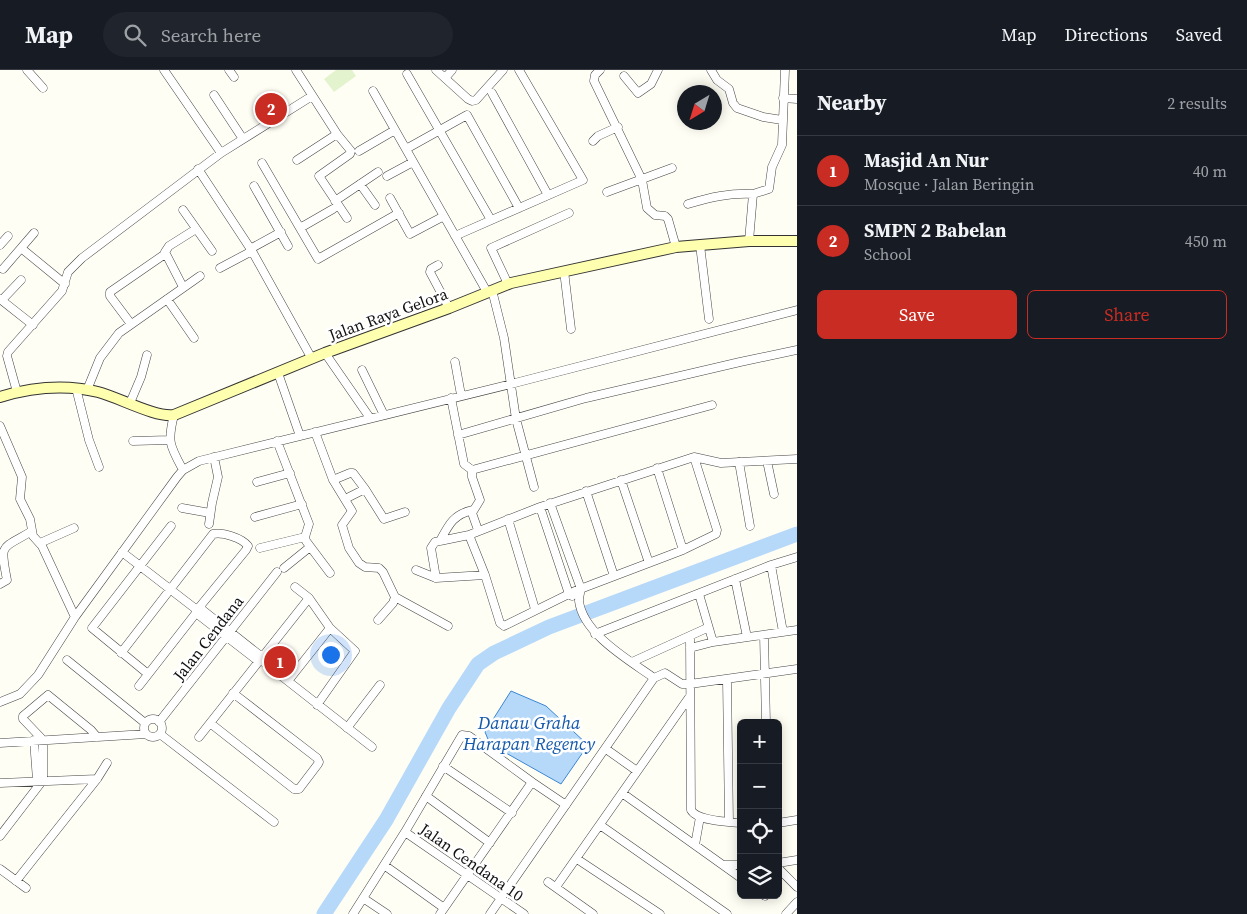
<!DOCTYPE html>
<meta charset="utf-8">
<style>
:root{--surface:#171b24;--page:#20242c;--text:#f1f3f6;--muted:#9ea1a6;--line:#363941;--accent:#c82c22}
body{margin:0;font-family:"Source Serif 4",serif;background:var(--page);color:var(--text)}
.controls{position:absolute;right:15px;bottom:15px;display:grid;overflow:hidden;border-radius:8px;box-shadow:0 2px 12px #0003}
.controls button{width:45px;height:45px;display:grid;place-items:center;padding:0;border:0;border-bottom:1px solid var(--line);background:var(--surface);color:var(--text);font:25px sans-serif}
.compass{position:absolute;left:677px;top:15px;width:45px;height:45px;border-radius:50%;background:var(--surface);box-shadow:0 2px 12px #0003;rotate:218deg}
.you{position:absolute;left:330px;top:584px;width:18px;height:18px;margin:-12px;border:4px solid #fff;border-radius:50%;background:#1a73e8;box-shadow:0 0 0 8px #1a73e833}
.badge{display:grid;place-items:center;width:32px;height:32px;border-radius:50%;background:var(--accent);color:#fff;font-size:16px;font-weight:700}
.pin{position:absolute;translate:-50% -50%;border:2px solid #fff;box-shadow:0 1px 5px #0006}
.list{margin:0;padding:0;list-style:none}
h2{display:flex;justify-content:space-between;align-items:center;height:65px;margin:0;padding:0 20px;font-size:21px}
h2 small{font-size:16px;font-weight:400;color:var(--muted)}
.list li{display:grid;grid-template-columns:32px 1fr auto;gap:15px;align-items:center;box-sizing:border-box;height:70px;padding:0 20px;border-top:1px solid var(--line)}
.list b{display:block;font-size:19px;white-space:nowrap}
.list p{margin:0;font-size:16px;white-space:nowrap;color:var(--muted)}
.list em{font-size:16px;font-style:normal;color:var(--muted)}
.actions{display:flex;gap:10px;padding:15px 20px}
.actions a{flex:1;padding:11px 0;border:1px solid var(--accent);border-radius:8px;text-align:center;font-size:18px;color:var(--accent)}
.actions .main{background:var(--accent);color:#fff}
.icon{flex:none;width:28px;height:28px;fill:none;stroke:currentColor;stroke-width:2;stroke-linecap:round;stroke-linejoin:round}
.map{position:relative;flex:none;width:797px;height:844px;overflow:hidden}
header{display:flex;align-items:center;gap:30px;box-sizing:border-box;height:70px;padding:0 25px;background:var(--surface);border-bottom:1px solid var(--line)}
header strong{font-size:24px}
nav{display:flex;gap:28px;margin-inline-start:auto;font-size:18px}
.search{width:350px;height:45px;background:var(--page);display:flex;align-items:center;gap:12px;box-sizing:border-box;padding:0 18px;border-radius:28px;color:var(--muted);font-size:19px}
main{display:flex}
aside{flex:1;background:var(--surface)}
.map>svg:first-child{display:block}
.pitch{fill:#e2f3ce}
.water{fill:#b7d9f9;stroke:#3b86d3}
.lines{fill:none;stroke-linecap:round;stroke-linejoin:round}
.river{stroke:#b7d9f9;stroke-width:15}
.street-casing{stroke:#444;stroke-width:9}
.secondary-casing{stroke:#333;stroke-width:12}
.street{stroke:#fff;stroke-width:8}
.secondary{stroke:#ffffb0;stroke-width:10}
.labels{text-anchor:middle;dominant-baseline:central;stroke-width:5;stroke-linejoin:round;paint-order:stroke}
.street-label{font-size:16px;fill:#111;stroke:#fff}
.water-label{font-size:18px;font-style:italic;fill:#1358aa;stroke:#fff}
</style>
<header>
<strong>Map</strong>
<div class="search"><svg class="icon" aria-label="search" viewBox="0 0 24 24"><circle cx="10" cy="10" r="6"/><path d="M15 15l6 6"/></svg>Search here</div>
<nav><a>Map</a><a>Directions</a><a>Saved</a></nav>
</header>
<main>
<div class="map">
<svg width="797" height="844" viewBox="0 0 797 844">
<rect width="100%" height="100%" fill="#fffef5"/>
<path class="pitch" d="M336,0H352L356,6L334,22L324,9Z"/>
<path class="water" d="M511,621L546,636L588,675L561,714L490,674L485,662Z"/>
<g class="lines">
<path class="river" d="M324,844L386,750L449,638L478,594L494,583L549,557L797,464"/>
<defs>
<path id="street" d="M27,0L43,18
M164,0L221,83
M229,0L234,7
M296,0L337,64L351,81L350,84L319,106L347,148
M436,0L468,29L472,31L476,30L503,0
M600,0L595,5L594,11L642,110L647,138L655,145L665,146L668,149L676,177
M711,0L717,10L729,19L733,33L737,38L763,47L782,50
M407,4L491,150
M624,6L638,23L651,14L658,0
M445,8L452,0
M373,21L487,222
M492,23L548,125
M214,25L243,69
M783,28L797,29
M593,71L598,66L618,57
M406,79L467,45L519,138
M359,81L395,60
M297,90L337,64
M262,93L318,189L399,143
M198,99L252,181L312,289
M387,106L413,92
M360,114L375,135
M254,116L288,176
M607,122L672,98
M390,128L410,164L444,146
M335,131L378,102
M688,134C711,127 729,123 753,124
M183,140L212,181
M300,158L333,139
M455,166L583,110L519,0
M749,171L753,124L769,119L772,97L782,75L785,0
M0,175L8,166
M700,175L709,249
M21,178L65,214
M250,179L281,162
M438,195L431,199L430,202L449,238
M220,198L252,181
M3,199L34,163
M564,201L571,259
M508,214L491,178L569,143
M183,217L165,182L169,176L196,159
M492,220L504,268L516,349L534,417
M0,229L33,255
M167,229L194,268
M2,230L21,210
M131,254L110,226V222L165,184
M325,283L370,348
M455,292L461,325
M362,300L384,345
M278,303L300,366
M76,318L89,370L99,397
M87,320L100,288L119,263L200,206
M17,322L7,286L8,282L62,221L68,202L82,188L221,83L312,26
M451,328L464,394L472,400L712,335
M130,333L141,307L147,285
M174,345C167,372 170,376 183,400
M0,356L22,407L20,429L30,449L33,466L42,476L75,547
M315,362L333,410L352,441L342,455L349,478L359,493L365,497L379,498L383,502L395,527L448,556
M458,365L586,328L740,292L797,280
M133,371L169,370
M277,371L309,454L305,467L306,471L330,503
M767,391L774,424
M739,392L750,456
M657,398L683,480
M472,400V407L480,430L472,443L478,460
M333,410L350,403H353L365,419L384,449L405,442
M621,410L649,493
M257,412L290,403
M586,421L614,506
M345,429L365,419
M550,433L581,519C580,523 579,528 579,531C583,564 629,590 654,608
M540,437L569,524L572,526
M182,438L210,443
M255,447L302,434
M508,449L535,539
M209,454L212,433L218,407L214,387
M469,465L485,505L500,553L504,556L575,521L683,480L716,464L717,460L694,387
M440,471C449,454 454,444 473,440
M40,473L74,458
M260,478L305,467
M122,482L197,540
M771,495L783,562
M284,498L310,477
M416,500L436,508L485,505
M436,508L431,478L435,472L469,465L540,437L694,387L721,393L797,389
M735,509L747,567
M0,514L7,510C0,473 0,480 32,461
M295,517L309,528L330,558L355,581L317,635
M699,524L713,572
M200,538L262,587
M196,543L258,591
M378,550L393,533L395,527
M595,564L771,495L797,487
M764,565L766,653
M690,567L691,740C697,751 729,752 741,753
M690,578L713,572L797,560
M121,583L213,464C223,462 242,468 248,476L246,480L197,540L196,543L139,616
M67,590L145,653
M261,590L372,677
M632,592L707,558
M148,604L92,558L171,456
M727,609L729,752
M288,611L330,558
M0,632L20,624L38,605L75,547L177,407L183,400L199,391L511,314L797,240
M144 658a9 9 0 1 1 18 0a9 9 0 1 1-18 0Z
M159,652L277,502
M210,653L294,719H299L318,694L319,692L317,688L233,623
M347,658L380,615
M160,664L274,752
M199,667L309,528
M34,670L37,710
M0,673L146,664
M606,679L637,701
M443,696L512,743
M0,713L97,709
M622,723L741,808
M426,726L490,773
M778,753L797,750
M600,755L727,844
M405,762L524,844
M0,766L43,710V670L23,649V646L48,625L91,660L97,667
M695,775L700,747
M577,789L660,844
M778,793L797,790
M384,795L444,838
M723,795H741
M778,798L797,817
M0,799L26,818
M16,811L97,709L107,693
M548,812L593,844
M556,817L690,626
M764,825L765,826
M363,828L387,844
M353,844L405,762L462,665L469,666L532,712L566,735
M440,844L532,712
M490,844L654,608L665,603L682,614H690L797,599
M786,844L797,832"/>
<path id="secondary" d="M0,327C33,317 64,314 98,322C118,327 156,348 174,345L325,283L449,238L511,213L676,177L749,171H797"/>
</defs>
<use href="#street" class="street-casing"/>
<use href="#secondary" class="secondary-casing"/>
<use href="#street" class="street"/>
<use href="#secondary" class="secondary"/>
</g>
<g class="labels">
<g class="street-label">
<text transform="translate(388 244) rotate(-20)">Jalan Raya Gelora</text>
<text transform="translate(208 568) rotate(-52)">Jalan Cendana</text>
<text transform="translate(472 792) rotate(35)">Jalan Cendana 10</text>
</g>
<g class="water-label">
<text x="529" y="652">Danau Graha<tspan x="529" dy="21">Harapan Regency</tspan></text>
</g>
</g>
</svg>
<div class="controls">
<button>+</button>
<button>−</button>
<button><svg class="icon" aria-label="locate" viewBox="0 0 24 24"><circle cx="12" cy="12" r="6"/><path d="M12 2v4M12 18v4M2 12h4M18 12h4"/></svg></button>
<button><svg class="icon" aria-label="layers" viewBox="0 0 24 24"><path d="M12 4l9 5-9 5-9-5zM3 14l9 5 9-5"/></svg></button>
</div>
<svg class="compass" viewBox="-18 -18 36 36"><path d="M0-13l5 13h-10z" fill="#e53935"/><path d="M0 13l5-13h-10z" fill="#9ea1a6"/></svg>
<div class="you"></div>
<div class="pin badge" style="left:280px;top:592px">1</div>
<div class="pin badge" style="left:271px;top:39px">2</div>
</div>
<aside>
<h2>Nearby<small>2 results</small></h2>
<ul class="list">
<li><span class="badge">1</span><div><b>Masjid An Nur</b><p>Mosque · Jalan Beringin</p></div><em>40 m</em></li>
<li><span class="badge">2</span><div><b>SMPN 2 Babelan</b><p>School</p></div><em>450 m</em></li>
</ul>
<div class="actions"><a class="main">Save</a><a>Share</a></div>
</aside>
</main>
